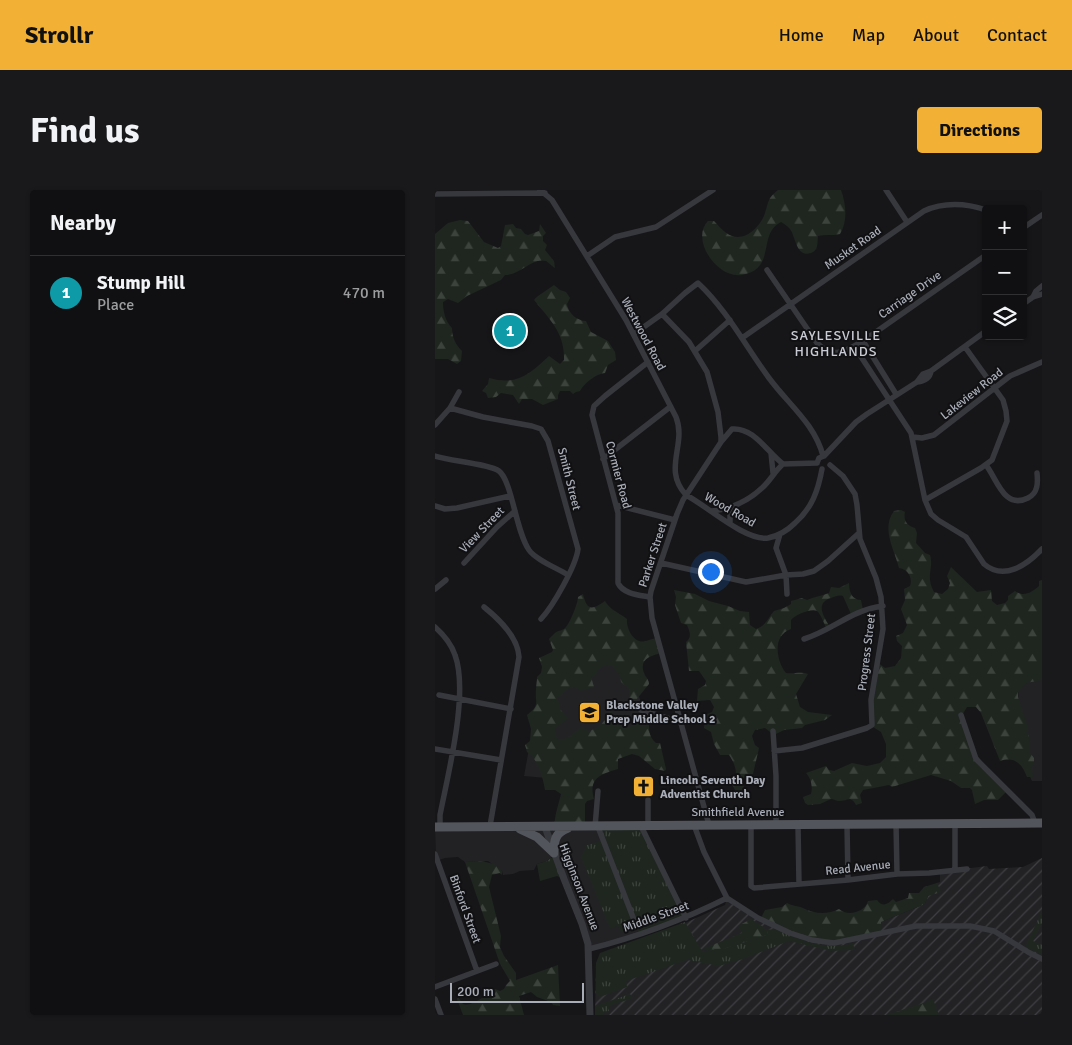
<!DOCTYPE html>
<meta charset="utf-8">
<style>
:root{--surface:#101012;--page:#19191b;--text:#f1f3f6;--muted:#9c9d9f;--line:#303032;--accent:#f2b134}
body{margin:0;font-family:Signika,sans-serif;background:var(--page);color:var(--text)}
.controls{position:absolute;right:15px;top:15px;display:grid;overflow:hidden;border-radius:5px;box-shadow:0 1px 4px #0004}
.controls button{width:45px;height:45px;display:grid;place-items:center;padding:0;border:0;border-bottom:1px solid var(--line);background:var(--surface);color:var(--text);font:25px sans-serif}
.scale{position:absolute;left:15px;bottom:12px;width:134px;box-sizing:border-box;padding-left:5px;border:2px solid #a8adb8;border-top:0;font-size:14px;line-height:18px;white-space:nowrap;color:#a8adb8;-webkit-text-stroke:4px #111113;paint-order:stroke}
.you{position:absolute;left:275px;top:381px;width:18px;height:18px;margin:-12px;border:4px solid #fff;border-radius:50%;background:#1a73e8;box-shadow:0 0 0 8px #1a73e833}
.badge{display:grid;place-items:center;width:32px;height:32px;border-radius:50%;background:var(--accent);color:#fff;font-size:16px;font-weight:700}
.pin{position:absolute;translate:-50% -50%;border:2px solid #fff;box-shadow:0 1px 5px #0006}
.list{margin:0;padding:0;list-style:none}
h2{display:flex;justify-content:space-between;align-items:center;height:65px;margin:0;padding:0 20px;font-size:21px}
h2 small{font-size:16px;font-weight:400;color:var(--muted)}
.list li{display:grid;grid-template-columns:32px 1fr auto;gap:15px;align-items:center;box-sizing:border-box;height:75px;padding:0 20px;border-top:1px solid var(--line)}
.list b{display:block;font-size:19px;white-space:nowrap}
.list p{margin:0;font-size:16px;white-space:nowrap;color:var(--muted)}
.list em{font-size:16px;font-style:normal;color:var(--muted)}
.icon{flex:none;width:28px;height:28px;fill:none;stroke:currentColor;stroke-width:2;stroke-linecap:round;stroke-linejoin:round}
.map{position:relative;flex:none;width:607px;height:825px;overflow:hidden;border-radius:5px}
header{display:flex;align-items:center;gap:30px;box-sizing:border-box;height:70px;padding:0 25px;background:var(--accent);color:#111}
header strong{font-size:24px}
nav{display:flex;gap:28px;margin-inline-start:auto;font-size:18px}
.intro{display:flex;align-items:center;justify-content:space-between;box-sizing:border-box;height:120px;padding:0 30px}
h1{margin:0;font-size:35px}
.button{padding:12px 22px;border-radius:5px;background:var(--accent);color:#111;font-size:18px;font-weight:700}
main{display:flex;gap:30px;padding:0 30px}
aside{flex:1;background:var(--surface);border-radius:5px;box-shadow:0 1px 4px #0004}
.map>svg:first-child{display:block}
.built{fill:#222225}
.industrial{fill:url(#industrial-furrows)}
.grass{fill:url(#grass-tufts)}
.forest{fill:url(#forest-firs)}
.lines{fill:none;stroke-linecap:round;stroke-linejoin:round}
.minor{stroke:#37383d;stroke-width:5.5}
.tertiary{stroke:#37383d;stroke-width:7}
.primary{stroke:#53555c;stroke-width:9}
.labels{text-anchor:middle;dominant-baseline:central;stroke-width:4;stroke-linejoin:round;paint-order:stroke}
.street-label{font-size:12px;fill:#a8adb8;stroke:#111113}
.poi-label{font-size:12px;font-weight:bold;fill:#a8adb8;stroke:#111113;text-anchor:start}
.neighbourhood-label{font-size:14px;letter-spacing:1px;fill:#c9ccd4;stroke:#111113}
</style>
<header>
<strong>Strollr</strong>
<nav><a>Home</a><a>Map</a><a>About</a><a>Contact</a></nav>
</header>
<div class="intro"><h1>Find us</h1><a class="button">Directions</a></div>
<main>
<aside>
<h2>Nearby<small></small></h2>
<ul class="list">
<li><span class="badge" style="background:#0f9aa8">1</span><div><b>Stump Hill</b><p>Place</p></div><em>470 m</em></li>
</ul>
</aside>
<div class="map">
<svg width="607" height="825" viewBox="0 0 607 825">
<defs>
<pattern id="industrial-furrows" width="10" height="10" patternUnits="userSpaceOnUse" patternTransform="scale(1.25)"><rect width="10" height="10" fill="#222225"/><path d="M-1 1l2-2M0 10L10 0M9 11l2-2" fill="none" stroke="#3f3f43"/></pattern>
<pattern id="grass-tufts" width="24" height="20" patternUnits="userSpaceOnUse" patternTransform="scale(1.25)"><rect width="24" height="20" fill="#1e261f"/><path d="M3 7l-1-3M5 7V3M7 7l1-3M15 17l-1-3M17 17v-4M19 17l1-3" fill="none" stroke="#3c433d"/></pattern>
<pattern id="forest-firs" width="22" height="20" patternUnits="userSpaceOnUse" patternTransform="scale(1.25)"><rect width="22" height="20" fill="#1e261f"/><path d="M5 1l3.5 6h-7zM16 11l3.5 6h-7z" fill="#3c433d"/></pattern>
</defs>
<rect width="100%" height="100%" fill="#161618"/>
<path class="built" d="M184,444L213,534L156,592L89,586L111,465Z
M583,484L607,488V591H597L584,564Z
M0,637L114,640L118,641L124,639L161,637L166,650L179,737L198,730L204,744L154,759L120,664L112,671L102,674L99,680L85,681L78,684L68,685L67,681L53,671L30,672L23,667L10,668L1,671Z"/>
<path class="industrial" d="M607,668V825H160L161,773L290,715L292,708L323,730L445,735L446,732L490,714L493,706L502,693L489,697L505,692V682L552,676L554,679L588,677Z"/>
<path class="grass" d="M206,636L251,728L204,744L197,730L192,732L195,739L186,742L183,736L175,739L146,667L152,655L166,651L161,637Z
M120,665L129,689L122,686L105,691L102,674L112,671Z
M607,721V733L598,751L607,755V765L590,757Z
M250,732L267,761L288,759L332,745L333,740C349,737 359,748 374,752C389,757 403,756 418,754L420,760L396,761L354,751L308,769L284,776L252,770L191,791L192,797L165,807L161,804V773L165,763Z
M195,804L198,808L174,816V821L169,823L168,825H160V816Z"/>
<path class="forest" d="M343,0H406C411,14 413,31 405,44C397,46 391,44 383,46C382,53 384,60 376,63C361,68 361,47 355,39C353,36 349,34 346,32C322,44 342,79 307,85C282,89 255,49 273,31H279C284,36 289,43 297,46C311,51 326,36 330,23C334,11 332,9 343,0Z
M25,30L33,31L49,52L63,58L66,56L70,35L78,34L81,38L86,39L90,44L93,45L104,41L105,34L111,43L108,46V51L112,55L110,60L119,71L120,78C118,77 114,73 111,71C97,67 86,85 70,85L66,90L32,106L23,113L13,109L8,112C8,121 10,131 17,138C17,148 21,155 27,161L26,171L22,174L13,169H0V44L13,33Z
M119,95L125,100L131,102L135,108L132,114C133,123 142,131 151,131L156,142L173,151L180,162L181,170L173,175L170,183C161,184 149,193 145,201L141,202L138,204L135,201H125L123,205V209L108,215L97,209H87L84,214L78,205L66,203L61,207L53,208L51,203L47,201L53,194L54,188C82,196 95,184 114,166L125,174L129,170C130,143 115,130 99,110C104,104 113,100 119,95Z
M466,320L470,322C468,330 472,336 480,338L482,343L481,353L490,363L495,365C499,378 490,386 499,402L507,404L513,399L515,393L512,386L516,377L542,402L556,400L557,411L562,415L570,413L573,410V406L580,401C589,407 596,403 604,396V391L607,390V490L591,493L583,502V507L593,538L595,563L599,568V572L597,578L598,587H592C587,574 580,566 565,571L546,523L541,517H532L526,527L535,557L571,602L563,610H549L540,614L537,600L535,598H526L516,591L496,585L457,597L454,595L428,600L425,605L427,613L421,615C416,605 412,611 404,611C401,611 399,609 396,609L385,614L373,615L370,613L368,607L376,604C378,597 376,588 371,583L391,576L394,580L399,581L417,573L432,576L445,573L451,567V554L446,542L435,535L442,472L450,478L460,476L466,468L467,456L462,451L461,446L468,443L472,435L466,419L470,410L469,399L475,396C478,388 473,379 464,378C459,359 446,338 459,321Z
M414,393C414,402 417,410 426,410L428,420L416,424L408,406C403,405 401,406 396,408C380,413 388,426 395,437L392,439C389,434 386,424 382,421C376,418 360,425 356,430V439C337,445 341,471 351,483C358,484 367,481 373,484L361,504L365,517L373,522L397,525L390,530L370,535L367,538L349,540L339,545L330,538L320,540L317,546L320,555L324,558L318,584L311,586L308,589V595L313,604L305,607L299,604L300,600L295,591L299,589C304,583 298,570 294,565H285L279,554L276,542L269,538L270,525L277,522L279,517L275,510L262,511L263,499L270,495L271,491L264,481H254L251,452C257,447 255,442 252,435L246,433L240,415L241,407L239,400L260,404L274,411L293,416L305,421L314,422L315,435L321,439C331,436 333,428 339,421L349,418L356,414V411L367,408L372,410C379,407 386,406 394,403L396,397L404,398Z
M148,404C152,421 157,420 170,411C174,419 184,423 192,429C191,436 196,448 204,451C208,453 216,449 221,448L226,463C215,466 204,469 209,483C211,488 214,489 214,494L201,510H194V499L186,492L185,485L177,476L170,475L162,481L161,486L156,487L159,497L146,501L141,497L133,499L123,508L125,519L133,528L120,539L122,549L125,550L132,548L147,537L154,541L162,538L174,526V518L188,536L194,537L203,532L205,527L214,524C215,535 211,544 221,553H225L231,579L230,581L220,579L204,566L197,564L183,569V579C166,584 153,588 159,609L152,611L150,614V636L118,641L121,623L126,604L120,600H110C108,588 103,569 92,562L90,555L95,551L96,539L92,525C105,515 100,514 101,500C101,495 102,491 102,487L106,483L107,477L104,468L117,462L118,460L114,449C116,447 118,445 120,443C124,440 128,441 131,437C135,433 143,413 143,407Z
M46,671L59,674L67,681V685L65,683L57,685L54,697L66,746L65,757L69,766L81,783V790L123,775L125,816L118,815L116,812L102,807L96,802L84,806L89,825H28L22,809L23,807C24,808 27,813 28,814C36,818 53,803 60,799L65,801L69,799L71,795L75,791L65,774L30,672Z
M502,693L506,702L493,706L490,714L446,732V742L392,753L325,730L330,720L347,717L352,713C357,716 363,716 368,718C380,724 392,725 404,719C413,727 430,722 433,711L442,710C447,717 452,715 458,709L461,712L473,708L474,703H484L489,697Z
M316,729L333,740L332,745L288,759L265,760L307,743L303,736Z
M498,809L504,825H451L489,813Z"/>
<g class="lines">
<path class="minor" d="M105,0L117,10L191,130L241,227C252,255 227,279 251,305C272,316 310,351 333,348C343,346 353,340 360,333C377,318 383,301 387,279
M451,0L472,32
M0,4L110,3
M588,38L607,25
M152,66L180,47L221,37L278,0
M332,80L382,153C398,170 411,161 428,151L551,65
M598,107L601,101L607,96
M588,114L598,107L607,104
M227,124L254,152L272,182L283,222L286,247V252L248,310L242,324L216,401L215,407L217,428L274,635
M199,144L227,124L250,103L263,93C292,120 311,157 334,188C353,214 380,234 388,266
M307,148L489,21C508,12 531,13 551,20
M428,151L461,204
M419,156L476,243L490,310L496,324L503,330L531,347L549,374C569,391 592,375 607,359
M260,161L295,130
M213,172L170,206L159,216L157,225L183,323V393C188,404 204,405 215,407
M482,192L488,184L496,181L551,141
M15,218L48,227L97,236L106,239L113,251L143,359C141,376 118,416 106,429
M0,235L15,218L24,202
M478,247L487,248L499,245L575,186L607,172
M286,252L297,239C319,237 332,262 348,274
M336,263L338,283
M0,266C15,271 55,274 64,281C77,291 81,342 94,360C101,370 122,378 133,385
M168,269L235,217
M382,273L384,268L389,266L421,232L432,224L482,192C489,191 495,188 496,181
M348,274L382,273
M551,275C562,289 569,320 593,308C603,303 603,293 602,283
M490,310L546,278L557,270L572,231L571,221L568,210L530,157
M181,315L240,330
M0,316L10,319L22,318L75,306
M277,321C295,319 313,311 327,298C335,291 340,281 348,274
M295,333V323L299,316
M345,344L341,358L351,385L352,404
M29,373L62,337L80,321
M226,373L311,392L351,385L368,384L379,381L393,371L424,343
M0,399L11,390
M49,417C64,429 83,448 84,467L55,636
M0,437C9,445 16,453 20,465C34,503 13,584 5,625V637
M369,449C398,440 416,420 448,416
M4,505L76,519
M206,520L235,529H245
M526,525L541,569L597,625L600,633
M338,541L341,586V634
M0,559L66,570
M339,561L367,558L432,538L437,535L436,510L448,439L446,407L441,388L425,349L422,315L420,304L408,286L395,275
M213,610V636
M520,633V680
M461,634L462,684
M259,635L269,662L292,708L323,728L355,743L377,750L399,753L481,736H535L559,741L593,762L607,769
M316,635V696L319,698L413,690L462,684L494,683L532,679
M363,635L364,694
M412,635L413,690
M206,636L251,728
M160,637L163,601
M163,637L201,735
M0,664L42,781
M154,759C202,747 248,730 292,708
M0,797L61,774
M0,809L6,825"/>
<path class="tertiary" d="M110,637L129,689L147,734L153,754L155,825"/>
<path class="primary" d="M0,637L607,633
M85,639L102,647L119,663
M119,663C119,650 120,643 133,638"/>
</g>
<defs>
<symbol id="school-square" viewBox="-11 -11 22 22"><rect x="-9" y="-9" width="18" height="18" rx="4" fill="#f2b134" stroke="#111113"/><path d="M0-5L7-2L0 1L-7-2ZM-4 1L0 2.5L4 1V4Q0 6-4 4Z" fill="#111"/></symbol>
<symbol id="church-square" viewBox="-11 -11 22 22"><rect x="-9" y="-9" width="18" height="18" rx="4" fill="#f2b134" stroke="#111113"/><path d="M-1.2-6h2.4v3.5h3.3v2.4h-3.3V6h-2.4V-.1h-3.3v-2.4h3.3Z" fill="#111"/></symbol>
</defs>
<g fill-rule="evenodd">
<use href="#school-square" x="142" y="510" width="25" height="25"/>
<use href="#church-square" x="196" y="584" width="25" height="25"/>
</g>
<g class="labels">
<g class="street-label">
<text transform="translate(418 58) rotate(-35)">Musket Road</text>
<text transform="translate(475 105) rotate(-35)">Carriage Drive</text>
<text transform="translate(208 144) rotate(62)">Westwood Road</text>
<text transform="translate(537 204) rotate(-38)">Lakeview Road</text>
<text transform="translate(183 285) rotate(75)">Cormier Road</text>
<text transform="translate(134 289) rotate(76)">Smith Street</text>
<text transform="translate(295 320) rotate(30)">Wood Road</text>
<text transform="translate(47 340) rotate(-46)">View Street</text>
<text transform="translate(218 365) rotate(-72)">Parker Street</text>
<text transform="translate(432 462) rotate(-83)">Progress Street</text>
<text x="303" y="622">Smithfield Avenue</text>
<text transform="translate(423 678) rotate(-6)">Read Avenue</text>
<text transform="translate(144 697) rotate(69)">Higginson Avenue</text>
<text transform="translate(30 719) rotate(70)">Binford Street</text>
<text transform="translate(221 727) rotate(-20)">Middle Street</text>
</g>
<g class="poi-label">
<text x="171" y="515">Blackstone Valley<tspan x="171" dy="14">Prep Middle School 2</tspan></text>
<text x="225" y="590">Lincoln Seventh Day<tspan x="225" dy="14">Adventist Church</tspan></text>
</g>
<g class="neighbourhood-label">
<text x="401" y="145">SAYLESVILLE<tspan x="401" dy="16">HIGHLANDS</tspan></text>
</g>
</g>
</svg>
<div class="controls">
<button>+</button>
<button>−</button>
<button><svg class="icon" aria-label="layers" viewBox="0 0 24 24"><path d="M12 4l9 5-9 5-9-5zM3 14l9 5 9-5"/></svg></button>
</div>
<div class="scale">200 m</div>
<div class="you"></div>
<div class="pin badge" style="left:75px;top:141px;background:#0f9aa8">1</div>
</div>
</main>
